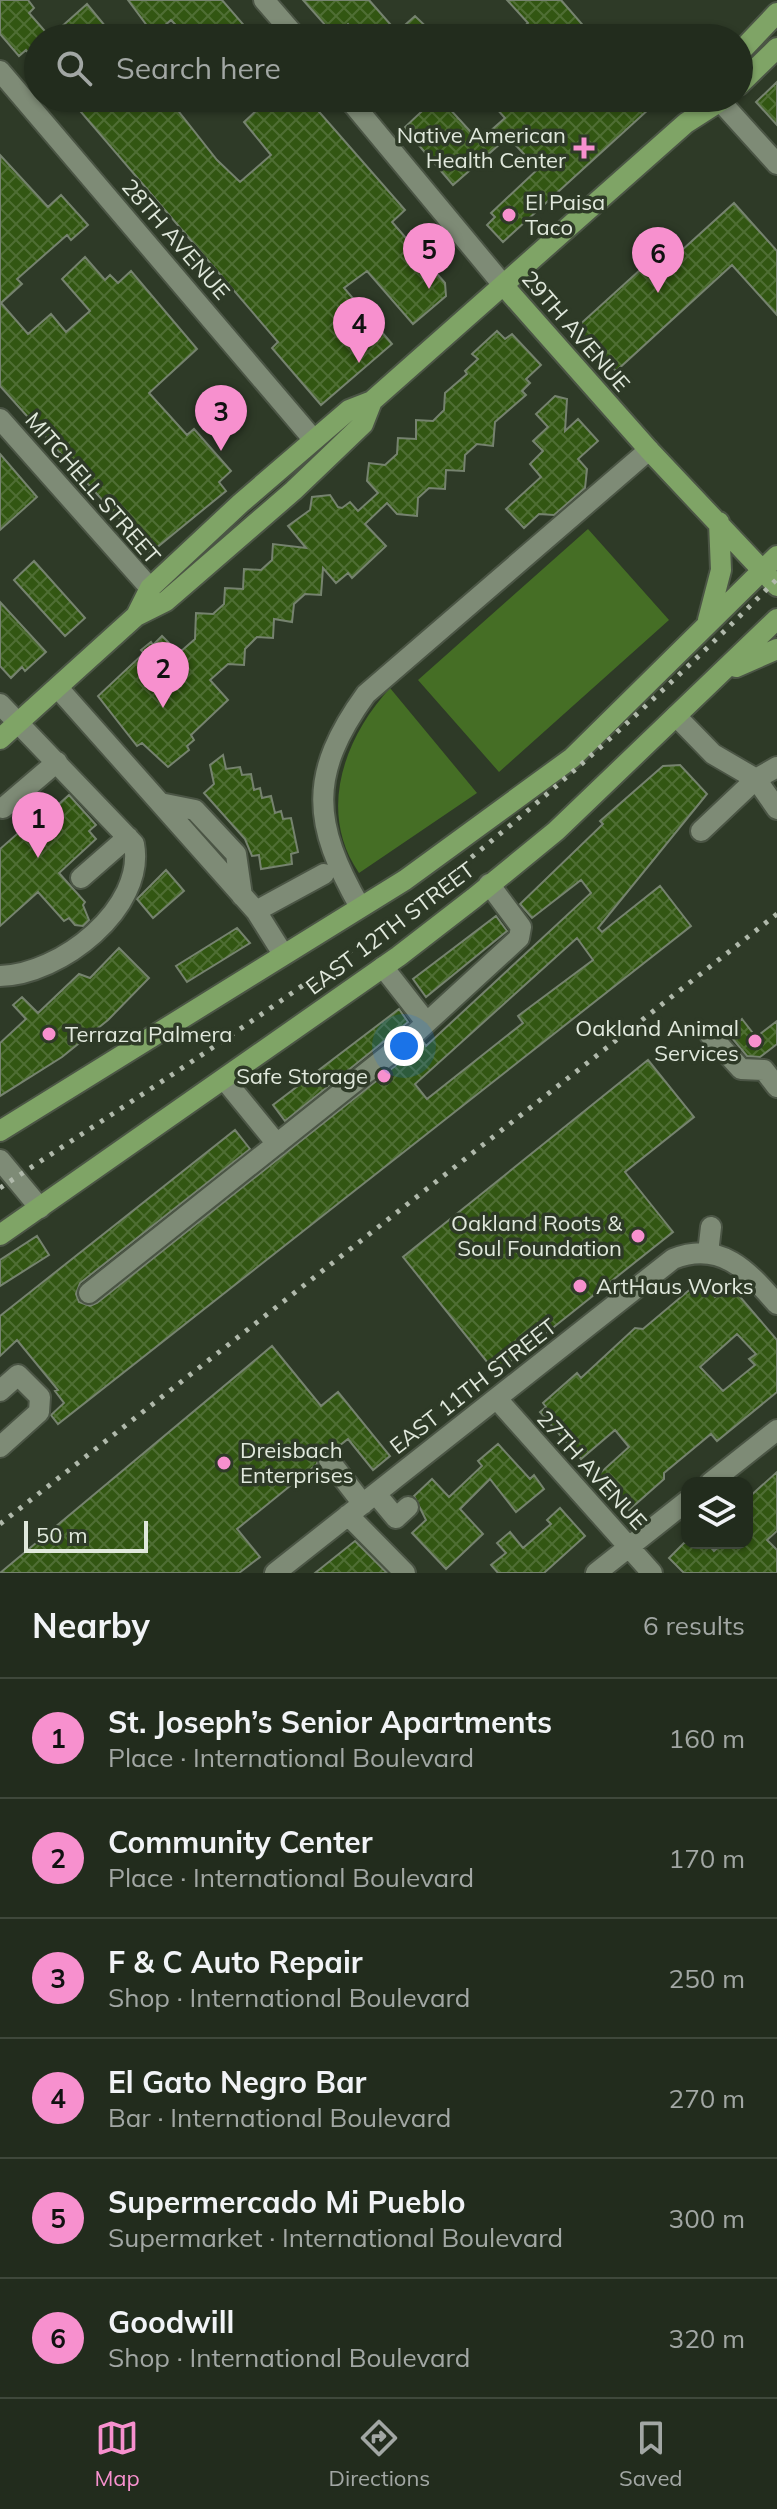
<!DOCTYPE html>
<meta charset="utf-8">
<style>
:root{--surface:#222c1d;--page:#2a3426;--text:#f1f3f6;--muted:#a2a7a4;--line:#3f483b;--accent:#f790ce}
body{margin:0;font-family:Mulish,sans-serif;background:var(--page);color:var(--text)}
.controls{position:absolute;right:24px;bottom:24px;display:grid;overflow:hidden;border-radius:16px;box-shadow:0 2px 6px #0004}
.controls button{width:72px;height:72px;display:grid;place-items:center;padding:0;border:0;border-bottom:2px solid var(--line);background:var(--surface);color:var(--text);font:40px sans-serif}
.scale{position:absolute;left:24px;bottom:20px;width:124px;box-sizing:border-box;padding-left:8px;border:4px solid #e0e8dc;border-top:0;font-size:22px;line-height:28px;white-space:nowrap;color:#e0e8dc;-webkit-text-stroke:6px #2e3a27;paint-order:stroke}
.you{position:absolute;left:404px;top:1046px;width:28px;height:28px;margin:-20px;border:6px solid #fff;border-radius:50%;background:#1a73e8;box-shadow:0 0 0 12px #1a73e833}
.badge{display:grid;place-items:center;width:52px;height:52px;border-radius:50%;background:var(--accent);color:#111;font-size:26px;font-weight:700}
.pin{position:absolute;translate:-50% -66px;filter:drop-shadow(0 2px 4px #0008)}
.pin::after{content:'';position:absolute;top:42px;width:28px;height:24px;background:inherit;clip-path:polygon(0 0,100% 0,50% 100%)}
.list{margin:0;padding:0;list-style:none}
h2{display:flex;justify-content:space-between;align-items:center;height:104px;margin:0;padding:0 32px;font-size:34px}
h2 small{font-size:26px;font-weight:400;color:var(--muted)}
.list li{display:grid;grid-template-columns:52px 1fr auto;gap:24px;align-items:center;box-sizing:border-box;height:120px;padding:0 32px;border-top:2px solid var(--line)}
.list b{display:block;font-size:30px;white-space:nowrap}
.list p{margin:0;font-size:26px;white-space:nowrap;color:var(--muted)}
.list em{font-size:26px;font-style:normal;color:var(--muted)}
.icon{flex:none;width:44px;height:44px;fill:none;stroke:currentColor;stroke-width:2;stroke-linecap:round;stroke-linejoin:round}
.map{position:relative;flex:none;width:777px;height:1573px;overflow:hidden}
.search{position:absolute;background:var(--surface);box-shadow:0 2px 6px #0004;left:24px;right:24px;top:24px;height:88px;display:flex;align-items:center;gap:20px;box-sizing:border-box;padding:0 28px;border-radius:44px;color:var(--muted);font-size:30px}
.sheet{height:824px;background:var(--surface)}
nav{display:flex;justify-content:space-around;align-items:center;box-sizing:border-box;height:112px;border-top:2px solid var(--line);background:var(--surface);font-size:22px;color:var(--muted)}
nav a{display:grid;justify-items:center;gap:4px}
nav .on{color:var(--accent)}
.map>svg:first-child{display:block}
.grass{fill:#456e25}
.building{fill:url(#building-cross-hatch);stroke:#76836f;stroke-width:2;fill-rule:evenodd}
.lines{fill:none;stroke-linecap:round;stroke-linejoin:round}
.minor-casing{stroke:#4b5545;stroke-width:24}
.major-casing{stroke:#4b5545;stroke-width:24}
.minor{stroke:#7e8b76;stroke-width:20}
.major{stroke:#7fa466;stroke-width:20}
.rail{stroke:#b0b9ab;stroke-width:5;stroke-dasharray:4 8;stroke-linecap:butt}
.poi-dot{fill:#f790ce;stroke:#2e3a27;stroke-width:3}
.labels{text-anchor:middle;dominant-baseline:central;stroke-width:7;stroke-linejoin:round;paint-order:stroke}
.poi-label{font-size:22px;fill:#e0e8dc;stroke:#2e3a27;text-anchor:end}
.street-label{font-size:22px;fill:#e0e8dc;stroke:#2e3a27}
</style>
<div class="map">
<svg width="777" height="1573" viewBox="0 0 777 1573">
<defs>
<pattern id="building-cross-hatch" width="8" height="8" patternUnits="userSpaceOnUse" patternTransform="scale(2)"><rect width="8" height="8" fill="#325612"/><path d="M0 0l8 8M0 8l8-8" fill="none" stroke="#4f6e34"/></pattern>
</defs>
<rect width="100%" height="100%" fill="#2e3a27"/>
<path class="grass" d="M588,529L669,620L499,772L418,680Z
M390,688L477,793L359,873C317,812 344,738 390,688Z"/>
<path class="building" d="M0,0H28L34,8L29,13L50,37L87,4L115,38H38V64L26,50L19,56L0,34Z
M128,0H222L255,38H188L171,20L154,35Z
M303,0H369L397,32L415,16L438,38H360L348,24L335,36Z
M507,0H561L594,38H511L528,23Z
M777,82V125L756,102Z
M69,98H168L217,160L240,182L271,155L244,122L258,109L248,98H307L405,210L392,222L445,283L446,296L413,324L367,271L344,288L392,344L321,405L272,348L278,342Z
M436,98H456L447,106L479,141L505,118L487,98H661L503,242L487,225L495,217L491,213L538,169L508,137L453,185L404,128Z
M0,155L48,207L61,195L88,225L71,240L67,235L17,279L22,284L1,303L28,334L51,314L66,332L90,311L62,279L85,257L105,280L110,275L118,283L131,271L197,349L149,393L187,435L194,429L231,471L219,482L226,491L150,553L0,386Z
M734,203L777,251V315L732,265L616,371L576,328L651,260L660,270Z
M497,331L505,339L512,334L541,365L526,379L530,383L522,391L526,395L495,422L493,446L477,444L465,455L464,471L446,470L445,489L429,488L418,498L417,516L397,514L387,503L365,524L386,546L352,578L348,573L336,583L323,568L321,595L305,594L294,604L292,622L274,619L273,638L257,637L245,649L244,665L228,664L210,680L228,700L191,735L194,740L187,746L189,750L168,767L142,743L137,746L98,696L144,653L141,650L151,642L153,645L162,636L179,653L195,639L196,613L213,614L224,604L225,588L243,589L244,569L261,570L272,560L273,544L306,548L288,526L310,510L312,497L330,495L338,507L342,508L350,502L358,511L378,493L367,481L369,463L385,465L397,454L398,438L416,439V420L433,421L444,410L445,393L467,374L465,371L478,359L472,354Z
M555,396L567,399L565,431L578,419L598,441L578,459L587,469L585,488L554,515L539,514L524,528L506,509L541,477L530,464L543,451L533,441L548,427L536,414Z
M0,454L37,497L0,530Z
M34,561L85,618L65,636L14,580Z
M0,602L46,652L25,671L22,667L11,678L0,666Z
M223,755L226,769L240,767L242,775L251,774L254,790L260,788L262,798L271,796L275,813L281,811L283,819L291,818L298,852L291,854L292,864L261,869L259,855L252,856L245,839L204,793L214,784L210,765Z
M680,765L707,794L598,928L602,932L660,886L691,926L58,1424L51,1415L64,1403L55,1391L58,1390L17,1340L0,1356V1316L235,1130L250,1149L80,1283L76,1294L79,1302L90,1306L97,1303L424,1043L426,1046L591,893L581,880L532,918L520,904L603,824L600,821L663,766ZM577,938L593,960L518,1016L523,1023L427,1099L415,1084Z
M69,795L96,825L89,831L96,839L59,873L85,902L83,905L89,920L83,926L75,925L69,918L64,921L38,892L0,926V849L25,827L29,831Z
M166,870L184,891L153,918L137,899Z
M496,916L507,931L426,997L413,979Z
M237,928L250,943L187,982L176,966Z
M119,948L149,978L108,1020L62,1057L0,1096V1043L26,1019L13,1005L22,997L38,1013L79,974L90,978Z
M399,1009L408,1022L285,1121L273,1105Z
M742,1019L756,1037L777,1021V1044L760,1057L747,1056L727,1032Z
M648,1060L694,1117L625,1172L673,1232L496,1373L403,1257Z
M37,1236L49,1255L0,1286V1260Z
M703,1284L715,1297L729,1284L777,1340V1392L717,1441L711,1434L664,1473V1479L629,1510L598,1475L629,1447L615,1430L581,1459L540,1412L546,1407L543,1403L577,1373L581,1378L635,1328L643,1329L694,1286L697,1289ZM737,1334L756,1354L749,1359L755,1365L723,1391L700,1367Z
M272,1346L321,1406L338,1392L390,1456L373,1470L348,1439L335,1449L320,1450L317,1464L237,1529L260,1557L239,1573H0Z
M498,1444L530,1479L534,1475L544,1489L516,1512L490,1479L460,1509L483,1534L446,1569L412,1533L426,1520L414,1496L432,1479L449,1497L482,1466L478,1461Z
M777,1472V1531L767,1540L777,1550V1573H684L669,1558L684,1543H707L714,1551L723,1543H747V1499Z
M560,1508L585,1536L544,1573H498L491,1565L506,1553L497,1543L510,1532L523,1548L551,1524L547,1520Z
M355,1541L387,1573H315Z"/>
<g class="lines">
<defs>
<path id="minor" d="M264,0L297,38
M0,71L313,439
M348,98L504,286
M721,102L777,164
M0,419L150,588
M58,688L256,911
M0,704L134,844C146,908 60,975 0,976
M676,716L713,754L756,779L777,809
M160,803L195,810L236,854L242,896
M3,808L57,762
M701,831L756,779L777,767
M81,878L128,837
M360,907C312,823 308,774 366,694L649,450
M283,954L256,911L324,874
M383,967L426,1022
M710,1035L741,1069L764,1070L777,1087
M224,1079L277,1144
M0,1160L40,1208
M708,1253L711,1227
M89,1293L410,1038L519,938L521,927L489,884
M0,1391L18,1375L40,1397L39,1412L0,1447
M497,1399L652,1573
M329,1460L363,1504
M710,1483L777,1430
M376,1494L396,1518L408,1507
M348,1515L405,1573
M275,1573L673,1259C721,1240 748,1271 777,1304
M596,1573L687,1501"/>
<path id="major" d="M739,53L777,13
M739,85L777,48
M504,286L649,450L777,586
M136,616L150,588L241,503L349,410L372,401L686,123L725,98
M708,620L721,570L719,522
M736,667L777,649
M0,739L136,616L166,601L293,491L363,424L372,401
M0,1131L405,880L572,758L777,556
M0,1235L399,956L474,898L556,831L777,619"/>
</defs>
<use href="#minor" class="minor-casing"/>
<use href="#major" class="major-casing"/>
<use href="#minor" class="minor"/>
<use href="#major" class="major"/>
<path class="rail" d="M0,1188C125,1105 252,1025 372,935C516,827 650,707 777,579
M0,1524L777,914"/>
</g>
<g class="poi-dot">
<path d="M580 136h8v8h8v8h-8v8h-8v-8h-8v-8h8z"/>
<circle cx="509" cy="215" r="8"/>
<circle cx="49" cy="1034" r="8"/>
<circle cx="755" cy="1041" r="8"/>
<circle cx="384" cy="1076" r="8"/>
<circle cx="638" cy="1236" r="8"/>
<circle cx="580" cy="1286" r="8"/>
<circle cx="224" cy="1463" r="8"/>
</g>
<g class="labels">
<g class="poi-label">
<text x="566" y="135">Native American<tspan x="566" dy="25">Health Center</tspan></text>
<text x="525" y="202" text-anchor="start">El Paisa<tspan x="525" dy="25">Taco</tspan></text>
<text x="739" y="1028">Oakland Animal<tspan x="739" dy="25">Services</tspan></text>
<text x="65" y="1034" text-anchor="start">Terraza Palmera</text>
<text x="368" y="1076">Safe Storage</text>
<text x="622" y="1223">Oakland Roots &amp;<tspan x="622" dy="25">Soul Foundation</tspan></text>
<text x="596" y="1286" text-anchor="start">ArtHaus Works</text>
<text x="240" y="1450" text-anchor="start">Dreisbach<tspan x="240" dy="25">Enterprises</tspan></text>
</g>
<g class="street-label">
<text transform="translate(176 239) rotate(49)">28TH AVENUE</text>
<text transform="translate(576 331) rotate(49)">29TH AVENUE</text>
<text transform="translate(93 488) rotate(49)">MITCHELL STREET</text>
<text transform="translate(390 928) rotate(-37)">EAST 12TH STREET</text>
<text transform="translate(473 1386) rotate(-38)">EAST 11TH STREET</text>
<text transform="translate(592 1470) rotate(48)">27TH AVENUE</text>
</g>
</g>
</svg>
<div class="controls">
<button><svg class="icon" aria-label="layers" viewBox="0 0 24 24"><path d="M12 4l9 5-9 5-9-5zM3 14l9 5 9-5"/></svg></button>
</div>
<div class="scale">50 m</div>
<div class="you"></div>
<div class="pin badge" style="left:38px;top:858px">1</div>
<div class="pin badge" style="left:163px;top:708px">2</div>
<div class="pin badge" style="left:221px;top:451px">3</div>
<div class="pin badge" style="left:359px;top:363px">4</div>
<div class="pin badge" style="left:429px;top:289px">5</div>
<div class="pin badge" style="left:658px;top:293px">6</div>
<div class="search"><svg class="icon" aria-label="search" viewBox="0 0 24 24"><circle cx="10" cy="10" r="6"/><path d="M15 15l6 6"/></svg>Search here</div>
</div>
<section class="sheet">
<h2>Nearby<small>6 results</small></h2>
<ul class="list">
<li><span class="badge">1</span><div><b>St. Joseph’s Senior Apartments</b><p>Place · International Boulevard</p></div><em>160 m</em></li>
<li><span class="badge">2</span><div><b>Community Center</b><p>Place · International Boulevard</p></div><em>170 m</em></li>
<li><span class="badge">3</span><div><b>F &amp; C Auto Repair</b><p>Shop · International Boulevard</p></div><em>250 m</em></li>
<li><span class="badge">4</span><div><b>El Gato Negro Bar</b><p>Bar · International Boulevard</p></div><em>270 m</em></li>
<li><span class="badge">5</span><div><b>Supermercado Mi Pueblo</b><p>Supermarket · International Boulevard</p></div><em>300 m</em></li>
<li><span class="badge">6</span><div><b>Goodwill</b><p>Shop · International Boulevard</p></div><em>320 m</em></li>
</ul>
</section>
<nav>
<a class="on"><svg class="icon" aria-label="map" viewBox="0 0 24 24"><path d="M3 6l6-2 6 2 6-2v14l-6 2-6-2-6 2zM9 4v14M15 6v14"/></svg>Map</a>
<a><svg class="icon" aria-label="directions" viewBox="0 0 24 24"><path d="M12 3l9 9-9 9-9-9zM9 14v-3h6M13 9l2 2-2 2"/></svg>Directions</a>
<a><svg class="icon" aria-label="saved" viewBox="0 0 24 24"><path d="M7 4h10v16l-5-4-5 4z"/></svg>Saved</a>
</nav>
